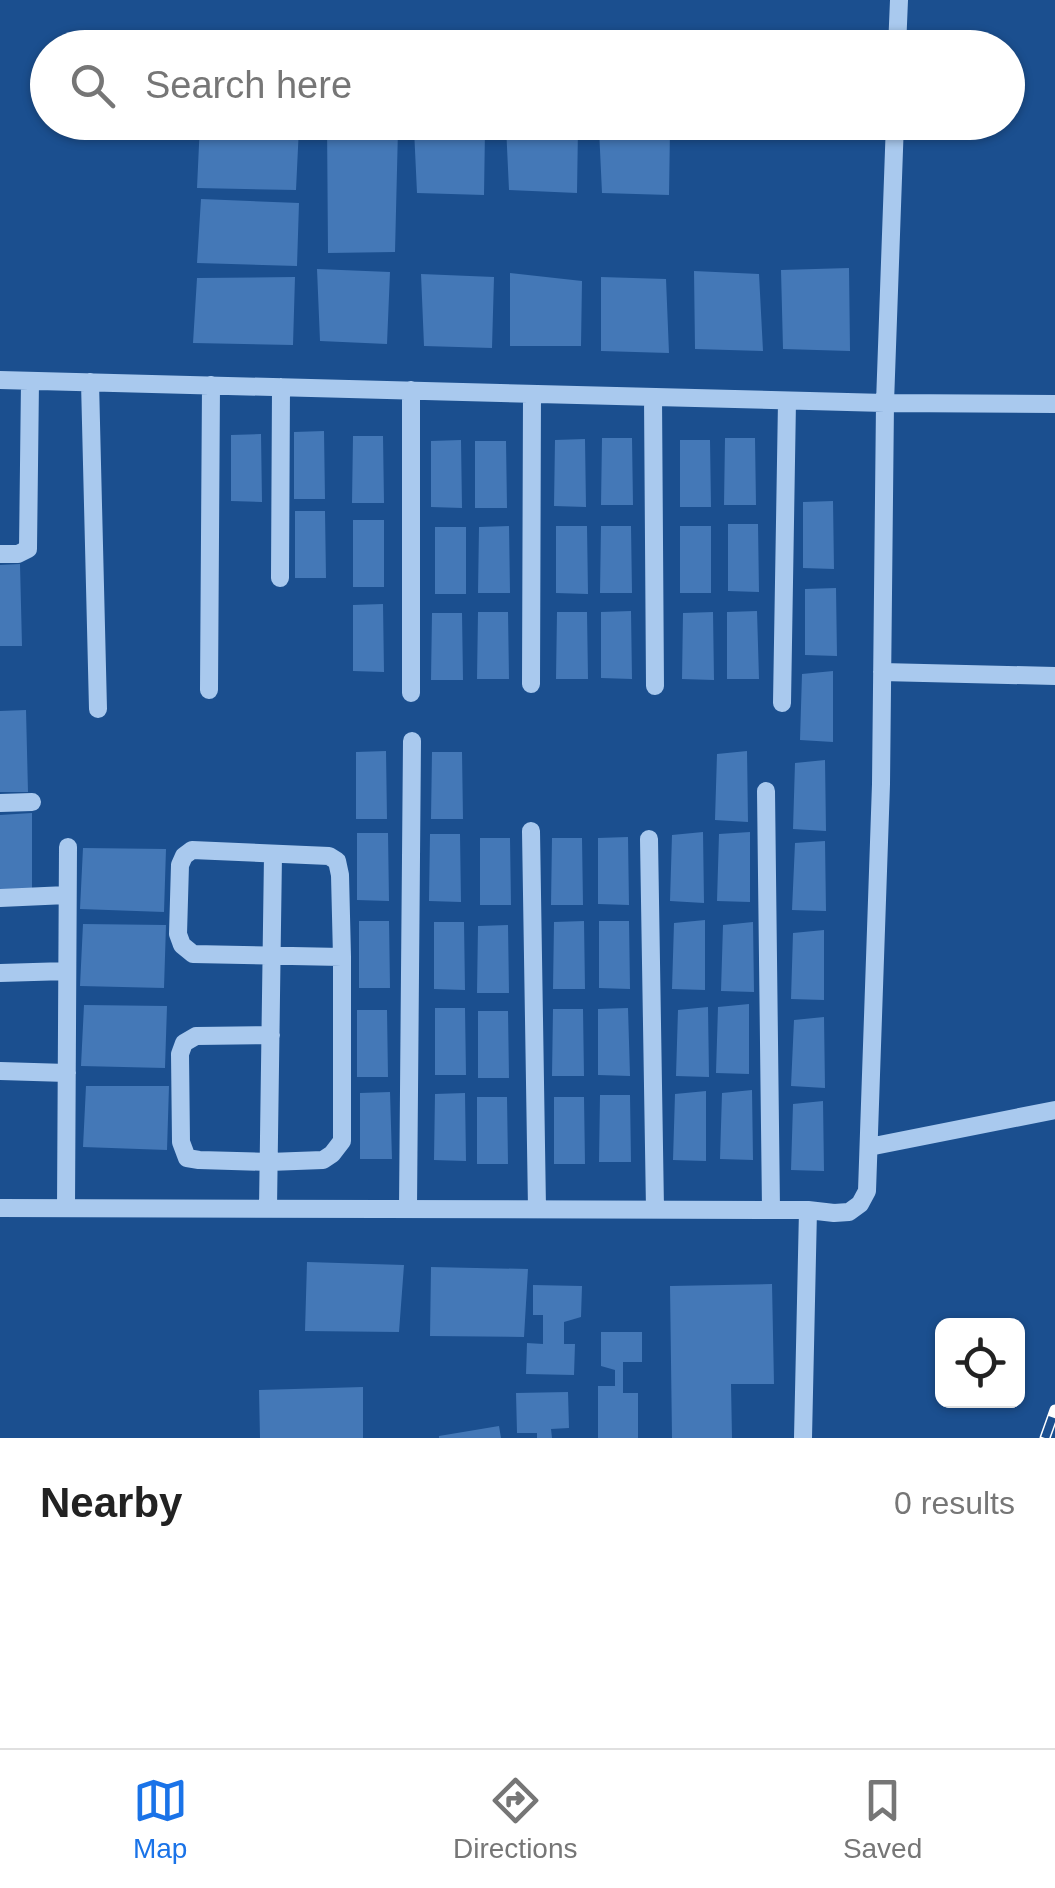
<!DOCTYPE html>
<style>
:root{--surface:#fff;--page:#f2f2f2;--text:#222;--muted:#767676;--line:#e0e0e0;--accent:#1a73e8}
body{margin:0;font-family:Helvetica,sans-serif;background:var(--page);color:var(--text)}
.controls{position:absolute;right:30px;bottom:30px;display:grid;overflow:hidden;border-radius:15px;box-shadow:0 2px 8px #0004}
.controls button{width:90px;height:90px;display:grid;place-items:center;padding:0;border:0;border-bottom:2px solid var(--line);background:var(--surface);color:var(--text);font:50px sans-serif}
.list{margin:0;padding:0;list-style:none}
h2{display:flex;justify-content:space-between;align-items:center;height:130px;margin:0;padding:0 40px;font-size:42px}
h2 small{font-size:32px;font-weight:400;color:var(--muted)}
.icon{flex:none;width:55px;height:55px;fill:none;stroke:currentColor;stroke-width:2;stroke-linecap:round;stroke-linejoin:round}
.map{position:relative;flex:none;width:1055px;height:1438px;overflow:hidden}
.search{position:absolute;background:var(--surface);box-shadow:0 2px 8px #0004;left:30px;right:30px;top:30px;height:110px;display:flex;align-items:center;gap:25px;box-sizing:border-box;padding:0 35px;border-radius:55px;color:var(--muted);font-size:38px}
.sheet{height:310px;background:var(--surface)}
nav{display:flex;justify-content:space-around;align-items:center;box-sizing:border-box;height:140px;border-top:2px solid var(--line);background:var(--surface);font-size:28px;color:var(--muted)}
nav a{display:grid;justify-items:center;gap:5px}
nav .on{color:var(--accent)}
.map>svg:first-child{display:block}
.building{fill:#4478b7}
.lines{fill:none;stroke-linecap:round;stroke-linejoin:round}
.minor{stroke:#a9c9ee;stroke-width:18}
.rail-casing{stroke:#fff;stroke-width:11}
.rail{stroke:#1b4f8f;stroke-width:8;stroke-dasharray:22;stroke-linecap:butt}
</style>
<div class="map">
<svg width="1055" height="1438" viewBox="0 0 1055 1438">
<rect width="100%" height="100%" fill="#1b4f8f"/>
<path class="building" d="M327,122L398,129L395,252L328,253Z
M200,123L299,127L296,190L197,188Z
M506,126L578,128L577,193L509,190Z
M414,129L485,130L484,195L417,193Z
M599,129L670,130L669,195L602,193Z
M201,199L299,203L297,266L197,263Z
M849,268L850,351L783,349L781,270Z
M317,269L390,272L387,344L320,341Z
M694,271L759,274L763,351L695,349Z
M510,273L582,281L581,346H510Z
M421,274L494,277L492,348L424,346Z
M295,277L293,345L193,343L197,278Z
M601,277L666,279L669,353L601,351Z
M324,431L325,499H294V432Z
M261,434L262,502L231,501V435Z
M353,436H383L384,503H352Z
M602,438H632L633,505H601Z
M725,438H755L756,505H724Z
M585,439L586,507L554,506L555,440Z
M461,440L462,508L431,507V441Z
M680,440H710L711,507H680Z
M475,441H506L507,508H475Z
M833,501L834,569L803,568V502Z
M295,511H325L326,578H295Z
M353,520H384V587H353Z
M728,524H758L759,592L728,591Z
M509,526L510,593H478L479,527Z
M556,526H587L588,594L556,593Z
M601,526H631L632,593H600Z
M680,526H711V593H680Z
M435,527H466V594H435Z
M20,564L22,646H0V565Z
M836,588L837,656L805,655V589Z
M383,604L384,672L353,671V605Z
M631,611L632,679L601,678V612Z
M757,611L759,679H727V612Z
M478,612H508L509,679H477Z
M557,612H587L588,679H556Z
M713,612L714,680L682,679L683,613Z
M432,613H462L463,680H431Z
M833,671V742L800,740L802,674Z
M26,710L28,792H0V711Z
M386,751L387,819H356V752Z
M747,751L748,822L715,820L717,754Z
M432,752H462L463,819H431Z
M825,760L826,831L793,829L795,763Z
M32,813V891H0V815Z
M703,832L704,903L670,901L672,835Z
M750,832V902L717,901L719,834Z
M357,833H388L389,901L357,900Z
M430,834H460L461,902L429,901Z
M628,837L629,905L598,904V838Z
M480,838H510L511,905H480Z
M552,838H582L583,905H551Z
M825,841L826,911L792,910L795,843Z
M83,848L166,849L164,912L80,909Z
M705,920V990L672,989L674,923Z
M359,921H389L390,988H359Z
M584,921L585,989H553L554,922Z
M599,921H629L630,989L599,988Z
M434,922H464L465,990L434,989Z
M753,922L754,992L721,991L723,925Z
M83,924L166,925L164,988L80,986Z
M508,925L509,993H477L478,926Z
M824,930V1000L791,999L793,933Z
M749,1004V1074L716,1073L718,1007Z
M84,1005L167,1006L165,1068L81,1066Z
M708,1007L709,1077L676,1076L678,1010Z
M435,1008H465L466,1075H435Z
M628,1008L630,1076L598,1075V1009Z
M553,1009H583L584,1076H552Z
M357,1010H387L388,1077H357Z
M478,1011H508L509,1078H478Z
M824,1017L825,1088L791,1086L794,1020Z
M86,1086H169L167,1150L83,1147Z
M752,1090L753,1160L720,1159L722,1093Z
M706,1091V1161L673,1160L675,1094Z
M390,1092L392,1159H360V1093Z
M465,1093L466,1161L434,1160L435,1094Z
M600,1095H630L631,1162H599Z
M477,1097H507L508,1164H477Z
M554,1097H584L585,1164H554Z
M823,1101L824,1171L791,1170L793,1104Z
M307,1262L404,1265L399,1332L305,1331Z
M431,1267L528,1269L524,1337L430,1336Z
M772,1284L774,1384H731L732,1438H672L670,1286Z
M533,1285L582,1286L581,1317L564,1322V1344H575L574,1375L526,1374L527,1343L543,1344V1315H533Z
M601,1332H642V1362H623V1393H638V1438H598V1386H615V1370L601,1366Z
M363,1387V1438H260L259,1390Z
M568,1392L569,1428L551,1429L552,1438H537V1433H517L516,1393Z
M499,1426L501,1438H439V1436Z"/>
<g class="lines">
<path class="minor" d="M897,48L899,0
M0,380L885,403L1055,404
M90,382L98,709
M411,390V693
M653,397L655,686
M0,554H18L28,549L30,382
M280,578L281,387
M882,672L1055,676
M531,684L532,394
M209,690L211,385
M782,703L787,401
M766,791L771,1210
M0,803L32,802
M531,831L537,1208
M649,839L655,1209
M0,898L67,895
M0,973L67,971
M271,1035L196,1036L184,1043L180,1054L181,1142L187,1158L199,1160L269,1162L323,1160L332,1154L342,1141V957L193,954L182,945L178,934L180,865L184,856L192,850L329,856L337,861L340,875L342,957
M0,1071L67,1073
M869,1147L1055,1110
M0,1208L808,1210L834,1213L849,1212L860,1204L867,1191L881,784L885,403L895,122
M66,1208L68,847
M268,1208L273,855
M408,1208L412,741
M803,1438L808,1210"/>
<defs>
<path id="rail" d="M1045,1438L1055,1410"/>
</defs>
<use href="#rail" class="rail-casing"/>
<use href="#rail" class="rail"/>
</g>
</svg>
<div class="controls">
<button><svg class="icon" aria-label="locate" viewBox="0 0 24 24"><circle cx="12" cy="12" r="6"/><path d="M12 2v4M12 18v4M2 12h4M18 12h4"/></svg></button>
</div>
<div class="search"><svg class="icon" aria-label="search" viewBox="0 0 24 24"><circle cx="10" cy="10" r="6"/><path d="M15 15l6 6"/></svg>Search here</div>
</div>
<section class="sheet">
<h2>Nearby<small>0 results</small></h2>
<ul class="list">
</ul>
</section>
<nav>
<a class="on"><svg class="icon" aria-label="map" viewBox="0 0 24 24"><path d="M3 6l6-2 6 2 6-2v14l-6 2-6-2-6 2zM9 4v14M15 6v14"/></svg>Map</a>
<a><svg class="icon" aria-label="directions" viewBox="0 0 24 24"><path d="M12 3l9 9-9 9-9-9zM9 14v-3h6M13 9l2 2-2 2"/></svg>Directions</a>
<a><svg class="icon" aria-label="saved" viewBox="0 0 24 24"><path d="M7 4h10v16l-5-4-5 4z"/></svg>Saved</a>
</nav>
